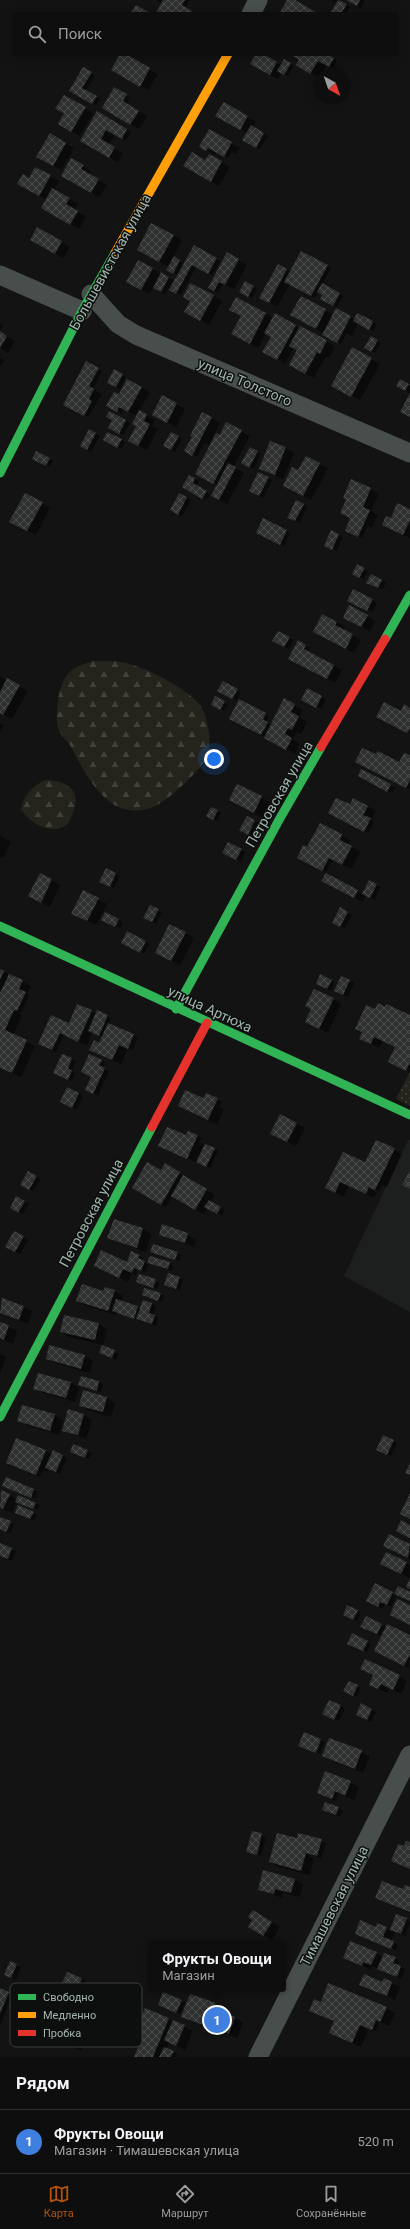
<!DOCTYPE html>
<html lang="ru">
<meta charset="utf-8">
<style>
:root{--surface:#0e0e0e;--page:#171717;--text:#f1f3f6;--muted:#9b9c9e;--line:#2e2e2e;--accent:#b45309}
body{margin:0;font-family:Roboto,sans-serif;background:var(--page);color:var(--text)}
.compass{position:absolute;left:314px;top:68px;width:36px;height:36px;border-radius:50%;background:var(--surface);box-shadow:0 2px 10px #0003;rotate:140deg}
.you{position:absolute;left:214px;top:759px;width:14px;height:14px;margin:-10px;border:3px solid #fff;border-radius:50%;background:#1a73e8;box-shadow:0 0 0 6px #1a73e833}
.badge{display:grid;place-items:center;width:26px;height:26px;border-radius:50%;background:var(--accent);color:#fff;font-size:13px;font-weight:700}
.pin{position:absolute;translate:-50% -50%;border:2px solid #fff;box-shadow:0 1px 4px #0006}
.popup{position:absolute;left:148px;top:1940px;width:138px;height:52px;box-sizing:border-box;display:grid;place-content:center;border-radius:4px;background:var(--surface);filter:drop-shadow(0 1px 3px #0005);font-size:13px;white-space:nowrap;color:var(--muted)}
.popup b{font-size:15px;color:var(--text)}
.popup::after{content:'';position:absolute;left:50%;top:100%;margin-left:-8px;border:8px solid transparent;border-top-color:var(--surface)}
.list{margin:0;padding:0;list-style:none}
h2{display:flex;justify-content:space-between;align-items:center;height:52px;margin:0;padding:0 16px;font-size:17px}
h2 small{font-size:13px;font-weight:400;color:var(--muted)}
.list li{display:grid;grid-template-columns:26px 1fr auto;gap:12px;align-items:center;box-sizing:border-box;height:64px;padding:0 16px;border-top:1px solid var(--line)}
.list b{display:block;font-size:15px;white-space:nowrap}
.list p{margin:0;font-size:13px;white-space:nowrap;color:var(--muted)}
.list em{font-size:13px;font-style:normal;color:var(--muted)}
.icon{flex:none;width:22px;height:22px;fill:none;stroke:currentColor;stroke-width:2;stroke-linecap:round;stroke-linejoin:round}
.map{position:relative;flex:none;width:410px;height:2057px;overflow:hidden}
.search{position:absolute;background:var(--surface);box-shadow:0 2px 10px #0003;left:12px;right:12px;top:12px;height:44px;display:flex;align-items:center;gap:10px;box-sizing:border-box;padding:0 14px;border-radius:4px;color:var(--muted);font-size:15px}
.sheet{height:116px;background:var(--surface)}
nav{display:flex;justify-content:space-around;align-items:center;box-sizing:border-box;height:56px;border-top:1px solid var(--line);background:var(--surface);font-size:11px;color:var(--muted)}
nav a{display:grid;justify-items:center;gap:2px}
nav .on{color:var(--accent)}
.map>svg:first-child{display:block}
.built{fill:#1d1f1e}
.grass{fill:url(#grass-dots)}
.forest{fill:url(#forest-firs)}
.shadow{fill:#0007}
.building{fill:url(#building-cross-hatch)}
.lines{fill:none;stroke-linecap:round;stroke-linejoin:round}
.street{stroke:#484e4b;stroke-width:19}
.fast{stroke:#30b455;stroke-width:9}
.slow{stroke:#ff9f0a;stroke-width:9}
.jam{stroke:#e5322d;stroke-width:9}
.labels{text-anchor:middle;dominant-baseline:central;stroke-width:3;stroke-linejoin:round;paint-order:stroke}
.street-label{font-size:14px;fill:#a2b6ad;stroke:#0d0f0e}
.key{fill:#0d0f0e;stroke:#3a413e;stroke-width:1}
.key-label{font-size:11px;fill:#a2b6ad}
</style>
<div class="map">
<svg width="410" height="2057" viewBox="0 0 410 2057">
<defs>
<pattern id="grass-dots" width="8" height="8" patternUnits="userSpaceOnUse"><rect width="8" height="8" fill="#24241d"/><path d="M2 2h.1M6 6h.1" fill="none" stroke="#41423b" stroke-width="1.8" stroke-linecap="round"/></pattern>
<pattern id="forest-firs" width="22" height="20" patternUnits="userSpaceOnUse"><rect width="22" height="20" fill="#24241d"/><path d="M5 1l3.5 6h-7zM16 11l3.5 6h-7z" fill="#41423b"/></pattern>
<pattern id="building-cross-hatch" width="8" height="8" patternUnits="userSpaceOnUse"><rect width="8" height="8" fill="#2f3130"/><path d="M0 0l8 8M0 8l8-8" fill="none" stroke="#4a4d4b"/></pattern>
</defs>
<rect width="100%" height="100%" fill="#131313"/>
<path class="built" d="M408,1140H410V1312L344,1276Z"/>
<path class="grass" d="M410,1072V1106L396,1099Z"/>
<path class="forest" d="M93,661C105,661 118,660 129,664C149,669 186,688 199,704C208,716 211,737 209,751C208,761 186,783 177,790C163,803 149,813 129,810C100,806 82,767 70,745C66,740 60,734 58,728C55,713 58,687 67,675C73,667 84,664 93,661Z
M45,780C68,781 83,790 72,815C70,820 68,825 63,827C47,834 29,822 21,809C25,794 31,787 45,780Z"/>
<path class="shadow" d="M156,0H189L185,8L195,14H160L162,4Z
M331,0H338L350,7L346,14H337V4Z
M348,0H363L365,1L361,8Z
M121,54L158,74L148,90L112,70Z
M257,54H261L281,65L284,61L294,66L288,76L282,73L278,79L252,64Z
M293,54H326L337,61L333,68L327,65L319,78L297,65L301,59Z
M83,69L95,75L86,91L100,99L96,105L71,90Z
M114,88L130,98L127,103L114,95L113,97L147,116L139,129L103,108Z
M64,96L93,113L80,136L59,124L65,113Z
M224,103L256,122L253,127L268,136L260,149L244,140L247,133L217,115Z
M97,113L131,132L126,140L106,129L105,130L114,136L109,145L123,153L118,162L81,141Z
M209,130L240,148L236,154L232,152L228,158L217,152L215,155L200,146Z
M50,135L74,148L61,170L38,157Z
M209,155L230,167L219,186L185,166L206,161Z
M71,159L91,171L89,175L107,185L99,197L62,175Z
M36,168L59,181L54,190L78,204L74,210L86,216L79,229L42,208L47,200L18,183L29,179Z
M38,228L70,247L63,258L31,240Z
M174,235L182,240L173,257L185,264L194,246L220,261L212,275L196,267L181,295L171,290L178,275L168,270L169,267L146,255Z
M302,252L331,268L322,284L343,296L337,307L321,298L323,295L318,292L315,298L290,284L277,307L261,298L278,265L291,272Z
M227,254L247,265L234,289L223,284L218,293L209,287Z
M138,261L173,280L165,294L153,287L150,294L127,281Z
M245,283L257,289L252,298L240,292Z
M191,284L222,301L209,325L186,312L190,303Z
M301,297L334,315L336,310L354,319L357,314L377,324L373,331L358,323L352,336L347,333L341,344L300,320Z
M237,298L273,318L275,315L335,346L329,358L326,356L314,378L298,370V350L294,348L285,364L264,352L272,337L266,333L258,348L233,334L242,316Z
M0,324L3,326L0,331Z
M0,332L15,341L8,353L0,348Z
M371,337L381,343L375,353L366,348Z
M0,358L4,360L0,367Z
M371,359L380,364L360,400L341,390Z
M86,363L102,371L93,389L102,394L88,417L72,409Z
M115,370L126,377L120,389L108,382Z
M401,381L410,386V393L398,386Z
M141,387L150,392L139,411L155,420L152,426L158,429L147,450L129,440L137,426V416L123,409L121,413L108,406L119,396Z
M163,396L185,409L176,427L161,419Z
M110,412L130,423L123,435L109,428L113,420Z
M203,413L220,423L209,445L204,443L197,457L186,451Z
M89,430L100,436L91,452L81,446Z
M241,431L250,436L233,467L244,473L227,504L212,496L218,485L204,478L220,436Z
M108,433L125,442L122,449L104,440Z
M171,433L182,439L175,452L164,446Z
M250,448L261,454L254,469L242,463Z
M285,448L294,453L283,479L260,469Z
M37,452L53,461L50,467L33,458Z
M319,464L328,468L311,500L292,490L299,472Z
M259,473L272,480L263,498L250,491Z
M189,476L199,481L196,486L210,494L207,500L183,487Z
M352,480L379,494L371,511L378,515L372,528L368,526L362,538L350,533L351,518L347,500Z
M179,494L191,500L182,516L171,510Z
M42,503L50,508L36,535L19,526Z
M304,505L307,507L300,523L289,517Z
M410,510V538L383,525L391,519Z
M286,531L290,533L284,546L261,535Z
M332,532L343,537L337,551L330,548Z
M358,565L368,571L364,579L353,574Z
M371,576L386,583L382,590L368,582Z
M354,590L377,603L372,612L349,600Z
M367,616L375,621L370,631L352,622Z
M337,622L345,627L343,630L361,640L354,653L323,637Z
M278,632L293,640L289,649L274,641Z
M298,642L310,648L308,652L342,670L335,683L290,659Z
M0,677L28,691L12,719L0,713Z
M223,682L241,692L237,700L219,690Z
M308,690L326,699L321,709L303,700Z
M215,698L228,705L224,711L212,705Z
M285,700L303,710L299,717L307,722L301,734L297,732L293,739L300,744L295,754L249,729L266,714L269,716L266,722L272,726Z
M0,723L4,725L0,731Z
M410,757V789L365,766L400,764Z
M362,770L395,788L392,793L359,776Z
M238,785L270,802L262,817L238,804Z
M350,806H367L376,811L371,820L374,822L368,833L338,818Z
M211,808L221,813L217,821L207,816Z
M247,817L259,823L252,836L241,830Z
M321,824L350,840L348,845L360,852L351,869L333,860L326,872L298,857L308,848Z
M0,836L11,842L3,858L0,857Z
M228,843L245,852L241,862L223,852Z
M106,869L120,876L114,888L104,883Z
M40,874L60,885L50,907L38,901Z
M370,881L381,887L374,900L366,895L363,902L331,886L357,891L363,894Z
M83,892L107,904L96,925L81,918Z
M150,906L162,912L156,924L145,918Z
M340,909L352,915L345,928L333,922Z
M105,913L123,922L120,928L106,922Z
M185,933L194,938L180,965L164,957Z
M146,942L149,944L144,954L126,945Z
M0,970L31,986L27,994L29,995L22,1012L18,1013L22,1015L13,1035L35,1046L21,1077L0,1068Z
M341,977L354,983L348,997L339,993Z
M331,980L335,983L331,991L321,986Z
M333,999L341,1004L328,1033L306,1022L312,1009Z
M78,1005L97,1014L107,1016L111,1018L109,1024L138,1037L132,1050L128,1049L121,1064L99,1054V1044L104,1037L92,1032L87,1046L64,1035L56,1052L43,1046L69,1025Z
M375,1010L410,1016V1072L393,1064L396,1047L383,1041L379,1048L360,1038Z
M62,1055L76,1061L72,1071L75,1074L72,1081L58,1075Z
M102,1061L105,1063L103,1068L109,1071L98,1095L90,1092L96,1069L98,1070Z
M79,1093L83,1096L77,1109L65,1104Z
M206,1094L222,1102L219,1107L224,1109L217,1124L179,1106L208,1101Z
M296,1123L305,1128L296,1146L280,1138Z
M189,1132L202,1138L199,1143L218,1151L210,1168L168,1150L190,1138Z
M394,1149L402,1154L387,1187L382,1185L379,1191L370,1187L369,1188L377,1193L374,1198L349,1186L343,1197L326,1188Z
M166,1165L215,1195L211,1202L225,1210L222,1216L208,1208L204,1214L172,1196L166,1207L133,1188L162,1171Z
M29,1172L41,1179L33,1191L22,1185Z
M17,1197L29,1204L23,1214L11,1207Z
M114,1220L143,1229L151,1234L146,1252L109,1238Z
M163,1226L196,1239L194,1247L160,1234Z
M15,1232L28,1240L20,1254L7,1246Z
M132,1252L143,1258L142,1261L148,1264L150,1257L169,1263L173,1266L172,1271L149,1263L145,1273L138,1269L136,1275L132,1273L128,1282L95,1266L127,1263Z
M152,1252L178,1253L181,1255L180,1261Z
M140,1275L160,1283L157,1289L138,1282Z
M179,1278L183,1280L180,1290L169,1287Z
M114,1291L123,1296L121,1302L141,1309L152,1304L156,1306L153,1315L158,1318L156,1326L117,1313L116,1315L86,1306L77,1301Z
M160,1294L164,1296L162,1302L143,1295Z
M2,1299L32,1311L28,1324L0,1313Z
M0,1323L17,1331L13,1344L0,1339Z
M98,1324L107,1329L103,1345L69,1337L61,1332Z
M50,1346L85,1356L93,1361L90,1373L55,1363L47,1358Z
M102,1346L119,1354L116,1360L100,1353Z
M0,1354L6,1357L0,1374Z
M82,1377L103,1384L101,1392L79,1385Z
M71,1383L79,1388L75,1402L43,1393L35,1388Z
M84,1391L107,1398L115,1403L111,1417L88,1410L80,1405Z
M54,1415L63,1420L59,1435L27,1425L18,1421Z
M84,1415L92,1420L86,1439L63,1430Z
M384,1436L397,1443L391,1456L377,1449Z
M17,1439L52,1454L53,1452L67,1458L60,1474L49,1469L47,1472L43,1470L40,1477L11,1465Z
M74,1445L92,1453L89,1459L75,1454Z
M6,1479L38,1492L35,1499L7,1488Z
M1,1491L17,1499L36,1503L40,1506L38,1510L17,1501L12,1513L0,1508Z
M33,1512L37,1515L34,1521L20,1515Z
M12,1523L14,1524L11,1533L7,1532Z
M390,1535L410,1545V1559L393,1551Z
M0,1544L16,1551L12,1561L0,1556Z
M386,1553L410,1565V1578L390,1568Z
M375,1585L395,1595L399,1588L410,1593V1601L397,1594L391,1607L385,1604L382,1609L371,1603Z
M348,1606L361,1613L357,1621L348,1616Z
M381,1625L410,1636L409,1668L379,1653L382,1636L366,1629Z
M367,1642L371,1644L367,1652L353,1645Z
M362,1669L399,1676L407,1681L401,1694L389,1688L387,1693L370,1684L374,1676Z
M349,1682L361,1688L357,1697L349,1693Z
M330,1701L345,1708L339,1721L326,1715Z
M362,1705L376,1712L371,1722L361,1717Z
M304,1733L325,1742L320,1754L304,1748Z
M330,1739L370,1756L363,1773L323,1756Z
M350,1782L359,1787L354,1800L338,1794L336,1801L318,1793Z
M325,1803L343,1810L340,1817L327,1812Z
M253,1832L266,1837L261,1856L248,1851Z
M299,1835L326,1843L321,1858L307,1854L314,1859L310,1875L279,1867L270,1862Z
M264,1871L295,1880L303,1884L300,1897L283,1893L282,1898L259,1889Z
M410,1888V1913L376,1897Z
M253,1911L280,1927L272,1940L249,1927L254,1919Z
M397,1915L407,1919L410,1923L405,1936L395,1932L391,1941L398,1945L395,1950L356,1934L376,1928H386L391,1931Z
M376,1953L383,1957L399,1960L397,1966L405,1969L401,1979L372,1966L371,1970L344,1957Z
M10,1962L21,1967L16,1980L6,1975Z
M82,1978L86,1981L82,1991L63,1983Z
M384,1980L400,1987L395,2000L361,1984L383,1983Z
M90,1984L105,1991L103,1995L92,1991Z
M0,1989L12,1995L0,2026Z
M34,1994L55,2003L41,2039L20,2030L26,2015L21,2012L29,2007Z
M181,2001L185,2003L180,2014L163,2007Z
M321,2003L386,2008L395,2013L389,2026L380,2022L376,2031L360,2024L368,2031L361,2047L331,2033L335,2022L327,2018Z
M215,2004L224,2009L222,2013L243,2022L237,2038L183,2017Z
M74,2005L95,2015L81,2051L60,2041Z
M146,2009L193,2031L185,2050L169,2042L166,2049L177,2054L176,2057H135L143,2038Z"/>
<path class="building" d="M163,0H185L182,5L192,11L190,14H158L156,13Z
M287,0H295L319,14H279Z
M338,0L347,4L341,14H335L331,12Z
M346,0H360L357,6Z
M136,5L152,14H130Z
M120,54H126L150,68L140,87L111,70Z
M256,54H263L277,62L270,75L250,64Z
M290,54H328L334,58L329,67L318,61L310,74L296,65L299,60Z
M284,59L291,63L284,75L277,71Z
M83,67L92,72L82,88L97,96L92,104L69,91Z
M114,87L127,94L123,101L139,111L130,125L102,108Z
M64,95L86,107L71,132L58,124L64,113L55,109Z
M224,102L248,116L240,130L215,116Z
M97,111L127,129L122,139L106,130L101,139L115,147L109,158L80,141Z
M251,125L264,133L256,148L242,140Z
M209,129L232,142L224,157L208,148L206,151L199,147Z
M50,133L66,143L53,166L36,157Z
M192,152L205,160L209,154L222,161L211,182L183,166Z
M71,158L84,165L81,169L99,179L91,193L61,176Z
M35,167L51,175L39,196L17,184L23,174L29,178Z
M52,188L70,198L66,204L78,211L70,225L41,208Z
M151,223L174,235L159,262L137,250Z
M37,227L62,241L55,254L30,240Z
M194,245L217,258L208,274L192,265L176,294L169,290Z
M301,251L328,265L311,296L284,282Z
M227,252L239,259L225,285L219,282L214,291L208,288Z
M174,256L180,260L173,274L166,270Z
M138,260L153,268L141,290L126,282Z
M278,264L287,269L269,303L259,298Z
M161,272L169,277L161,292L153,288Z
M245,281L254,286L248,297L239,292Z
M190,283L214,295L200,321L184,312L190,301L183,297Z
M322,283L340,293L333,306L320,299L322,295L317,292Z
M301,296L326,309L316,329L290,315Z
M236,297L266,313L250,344L231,334L241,316L229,310Z
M336,308L351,316L337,343L322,335Z
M275,313L296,325L277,360L262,352L271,337L264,333Z
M357,313L373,321L369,330L353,321Z
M300,326L327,340L320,354L317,352L305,374L289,365L297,350L289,346Z
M0,331L7,336L0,348Z
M371,336L378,340L371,352L364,348Z
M352,347L372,358L351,397L331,386Z
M86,361L99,368L89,386L94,389L89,399L92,401L84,416L63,405Z
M114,369L123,374L116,387L107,383Z
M127,379L142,387L128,412L119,407L117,412L106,406L114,392L119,394Z
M400,379L409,384L405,391L396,386Z
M410,393V417L400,412Z
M162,395L177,403L167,423L152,415Z
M139,410L147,414L144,421L150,424L138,446L128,441L136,426L132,424Z
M109,411L126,420L119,434L108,428L112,420L106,417Z
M202,412L212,417L192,456L184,451L192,437L190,436Z
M226,422L242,430L213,484L195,474L216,433L220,435Z
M89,429L96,433L87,450L80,446Z
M107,432L122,439L117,448L103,440Z
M171,432L179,436L171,450L163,446Z
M270,441L286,447L275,475L259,469Z
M250,447L258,451L249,468L241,463Z
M36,451L50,458L46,466L32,459Z
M306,456L320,463L303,496L283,486L292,467L298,470Z
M228,463L236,467L219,500L211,496Z
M258,472L269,477L259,496L249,491Z
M189,475L195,478L193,483L207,491L202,499L182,487Z
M351,479L371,488L363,507L370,510L358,537L345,531L350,518L340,513L346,500L343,498Z
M25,493L43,502L27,531L9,522Z
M179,493L187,497L178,515L170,510Z
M296,500L304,504L295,521L287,518Z
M397,503L410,509V520L403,535L382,525L386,516L391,518Z
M263,518L287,530L280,545L256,533Z
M331,530L339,534L332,550L324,546Z
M357,564L365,568L359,578L352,574Z
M371,574L382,580L378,588L366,583Z
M353,589L373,599L367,611L347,601Z
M349,605L368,615L361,627L343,618Z
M322,614L337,622L335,625L353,634L346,649L313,632Z
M278,631L290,637L284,647L272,641Z
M298,640L306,645L304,649L334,665L327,679L288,659Z
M7,678L20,685L3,715L0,713V692Z
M223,681L238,689L232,699L217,691Z
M307,688L322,696L316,708L301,700Z
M215,696L225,701L220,710L211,705Z
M284,698L295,704L291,712L299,716L292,730L288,728L285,734L292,738L286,750L264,738Z
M239,699L266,713L263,720L268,722L261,735L229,719Z
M384,702L401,711L404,704L410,708V728L407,733L376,717Z
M362,748L376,754L378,751L399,762L404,753L410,755V780L406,788L355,762Z
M361,769L391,784L387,792L358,776Z
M237,784L262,796L254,813L229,800Z
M336,798L350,804L353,798L368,806L363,815L371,818L364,832L328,813Z
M211,807L218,810L213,820L206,816Z
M247,816L255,820L248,835L239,830Z
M320,823L342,834L340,840L352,846L342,865L329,858L322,871L297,858L303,845L307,847Z
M228,842L242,849L236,860L222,853Z
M106,868L116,873L110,887L99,882Z
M40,873L52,879L41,903L28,896Z
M326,873L358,890L354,898L321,881Z
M369,880L377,884L370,898L362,894Z
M83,890L99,898L87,921L71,914Z
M150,905L159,909L152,922L143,918Z
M340,907L348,912L340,927L332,923Z
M105,912L119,919L115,927L101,920Z
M169,924L186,932L171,961L155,953Z
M127,931L146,941L140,953L121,943Z
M0,969L4,971L0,980Z
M9,974L23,980L19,989L26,992L17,1011L14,1010L5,1030L27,1040L12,1073L0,1068V993Z
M320,974L332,980L327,989L316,984Z
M341,976L350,980L343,995L334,991Z
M314,989L334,998L319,1029L305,1022L311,1009L305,1006Z
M378,1003L385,1007L386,1004L410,1015V1062L406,1071L388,1062L395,1047L374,1037L371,1044L359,1039L362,1032L355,1029L366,1005L375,1009Z
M77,1004L92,1010L78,1042L60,1033L52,1050L38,1044L51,1015L69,1023Z
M97,1010L108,1015L99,1036L88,1031Z
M108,1023L134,1034L128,1049L119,1045L112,1060L89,1050L94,1040L99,1043Z
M62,1054L72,1058L68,1069L72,1070L68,1080L53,1073Z
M89,1054L102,1060L99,1065L105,1068L93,1094L85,1090L91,1077L81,1072Z
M67,1087L79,1093L72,1108L60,1102Z
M185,1090L203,1098L206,1093L218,1098L208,1120L178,1106Z
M280,1114L297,1123L287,1142L270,1134Z
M167,1127L186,1135L188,1131L198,1135L187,1159L158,1146Z
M376,1140L395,1148L375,1190L369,1187L366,1194L340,1182L335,1193L325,1188L343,1152L365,1162Z
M205,1144L215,1148L206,1167L196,1162Z
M147,1162L161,1170L165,1163L180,1172L161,1205L132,1188Z
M410,1170V1189L402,1185Z
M28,1171L37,1176L29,1190L20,1185Z
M183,1175L207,1189L195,1210L171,1196Z
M16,1196L25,1201L18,1213L10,1208Z
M209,1200L221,1207L217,1214L204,1207Z
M114,1219L143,1228L137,1248L107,1238Z
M162,1224L188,1233L185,1243L159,1235Z
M14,1231L24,1236L15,1252L5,1247Z
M153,1244L178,1252L175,1260L150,1252Z
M101,1250L127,1262L131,1251L140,1255L138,1258L145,1261L141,1271L134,1268L132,1273L123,1269L119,1278L94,1266Z
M150,1256L170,1262L168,1269L147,1263Z
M168,1273L180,1277L176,1289L164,1285Z
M139,1274L156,1279L153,1288L136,1282Z
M82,1284L103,1291L105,1287L115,1290L108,1311L76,1301Z
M144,1288L161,1293L158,1301L142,1295Z
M2,1298L24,1306L19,1320L0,1313Z
M116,1299L138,1306L134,1319L112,1311Z
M143,1300L152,1303L149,1313L155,1315L152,1324L136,1319Z
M64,1315L99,1323L95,1340L60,1332Z
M0,1322L9,1325L4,1340L0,1338Z
M49,1345L85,1355L81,1369L46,1359Z
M102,1345L115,1350L112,1358L99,1353Z
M38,1373L71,1382L66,1398L33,1389Z
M81,1376L99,1381L97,1391L78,1385Z
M83,1390L107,1397L103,1412L79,1406Z
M22,1405L55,1414L50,1431L17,1421Z
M68,1409L84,1414L78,1435L62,1431Z
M383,1435L394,1440L387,1455L376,1450Z
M16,1438L46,1450L36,1475L6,1463Z
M73,1444L88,1450L85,1458L70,1452Z
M53,1450L63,1455L56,1472L45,1468Z
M410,1463V1475L405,1473Z
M6,1477L34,1489L31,1498L2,1486Z
M1,1490L10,1494L3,1509L0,1508Z
M410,1493V1519L400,1514Z
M18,1495L36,1503L33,1509L15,1502Z
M18,1505L34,1512L30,1519L15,1513Z
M0,1517L11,1521L6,1532L0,1529Z
M401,1520L410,1525V1538L396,1531Z
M389,1534L410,1544L408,1558L383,1546Z
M0,1543L12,1548L8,1559L0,1556Z
M386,1552L407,1562L401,1574L380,1564Z
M410,1578V1589L406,1587Z
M375,1583L393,1592L387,1605L380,1602L378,1607L366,1601Z
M398,1586L410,1592V1601L394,1594Z
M397,1599L410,1605V1625L390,1615Z
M347,1605L358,1610L353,1620L343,1615Z
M366,1616L382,1624L377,1634L360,1627Z
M387,1624L410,1635V1654L404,1666L374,1651Z
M352,1633L368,1641L363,1651L347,1644Z
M365,1659L400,1675L393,1690L381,1684L378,1689L369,1685L373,1675L360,1669Z
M349,1681L358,1685L353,1696L343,1691Z
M329,1700L341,1705L334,1720L322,1714Z
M361,1703L372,1709L367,1720L356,1715Z
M304,1732L321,1739L316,1753L298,1746Z
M329,1738L362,1750L355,1769L322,1756Z
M325,1771L351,1781L345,1796L335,1791L332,1799L317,1793Z
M325,1802L339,1807L336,1815L322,1810Z
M252,1831L262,1833L257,1855L246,1852Z
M277,1833L297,1838L298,1833L322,1839L317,1856L306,1853L301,1871L269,1862Z
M406,1841L410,1842V1869L391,1861L398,1844L404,1846Z
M263,1870L295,1879L291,1893L275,1889L274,1894L258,1890Z
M382,1881L403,1889L405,1885L410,1887V1912L375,1898Z
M253,1910L272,1922L263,1936L248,1927L252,1920L248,1917Z
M396,1914L407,1918L401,1934L390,1930Z
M360,1920L376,1927L377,1923L387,1927L383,1937L394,1941L391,1949L355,1934Z
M350,1941L377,1952L371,1965L363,1962L362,1966L343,1958Z
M384,1953L396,1957L393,1963L401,1966L397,1977L377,1969Z
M10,1961L17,1964L11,1978L4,1975Z
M67,1972L82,1978L78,1989L62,1983Z
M364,1974L382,1982L384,1978L392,1982L387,1996L359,1985Z
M89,1983L101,1987L99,1994L86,1989Z
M328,1983L387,2007L380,2022L376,2020L372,2030L360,2025L352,2043L329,2033L334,2021L309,2011L314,1999L321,2002Z
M0,1988L9,1992L0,2014Z
M163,1992L182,2000L176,2013L158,2005Z
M33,1993L47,1998L32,2035L19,2030L25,2014L20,2013L23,2004L28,2005Z
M190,1994L216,2003L214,2009L235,2017L229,2034L181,2017Z
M73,2004L87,2010L73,2047L59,2042L64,2026L59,2024L64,2011L70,2013Z
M145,2008L169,2018L153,2057H134L142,2038L134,2034Z
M173,2020L185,2025L176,2046L164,2040Z
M164,2047L174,2051L171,2057H159Z"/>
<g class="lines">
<path class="street" d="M251,14L258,0
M0,275L82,311
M91,294L118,324L136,335L410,453
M258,2057L410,1755"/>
<path class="fast" d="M0,473L82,311L115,253
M385,639L410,595
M0,926L410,1115
M176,1009L279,820L321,747
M0,1417L152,1127"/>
<path class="slow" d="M115,253L228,54"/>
<path class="jam" d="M321,747L385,639
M152,1127L207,1023"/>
</g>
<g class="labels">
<g class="street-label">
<text transform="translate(110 262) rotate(-61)">Большевистская улица</text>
<text transform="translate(245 382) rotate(23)">улица Толстого</text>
<text transform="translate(279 794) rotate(-60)">Петровская улица</text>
<text transform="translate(210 1009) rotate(25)">улица Артюха</text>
<text transform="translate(91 1213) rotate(-62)">Петровская улица</text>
<text transform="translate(334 1906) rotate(-63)">Тимашевская улица</text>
</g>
</g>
<rect x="10" y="1983" width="132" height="64" rx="6" class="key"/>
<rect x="18" y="1994" width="18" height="6" fill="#30b455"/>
<rect x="18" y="2012" width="18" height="6" fill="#ff9f0a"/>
<rect x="18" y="2030" width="18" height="6" fill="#e5322d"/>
<g class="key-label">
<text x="43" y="2001">Свободно</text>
<text x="43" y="2019">Медленно</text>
<text x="43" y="2037">Пробка</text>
</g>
</svg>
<svg class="compass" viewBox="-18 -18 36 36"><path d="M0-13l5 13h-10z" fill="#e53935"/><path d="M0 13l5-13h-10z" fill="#9b9c9e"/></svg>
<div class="you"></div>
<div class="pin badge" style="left:217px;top:2020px;background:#3f7fe0">1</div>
<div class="popup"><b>Фрукты Овощи</b>Магазин</div>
<div class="search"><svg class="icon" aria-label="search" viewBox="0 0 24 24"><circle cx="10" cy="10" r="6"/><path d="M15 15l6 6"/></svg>Поиск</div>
</div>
<section class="sheet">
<h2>Рядом<small></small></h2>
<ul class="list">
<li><span class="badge" style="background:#3f7fe0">1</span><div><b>Фрукты Овощи</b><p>Магазин · Тимашевская улица</p></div><em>520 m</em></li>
</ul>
</section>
<nav>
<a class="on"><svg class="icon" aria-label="map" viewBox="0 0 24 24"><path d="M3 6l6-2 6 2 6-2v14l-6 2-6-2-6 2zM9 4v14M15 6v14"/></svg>Карта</a>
<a><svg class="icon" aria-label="directions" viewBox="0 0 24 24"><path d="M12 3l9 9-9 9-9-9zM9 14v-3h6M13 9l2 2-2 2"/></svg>Маршрут</a>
<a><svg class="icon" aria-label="saved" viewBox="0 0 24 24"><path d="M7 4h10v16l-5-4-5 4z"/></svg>Сохранённые</a>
</nav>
